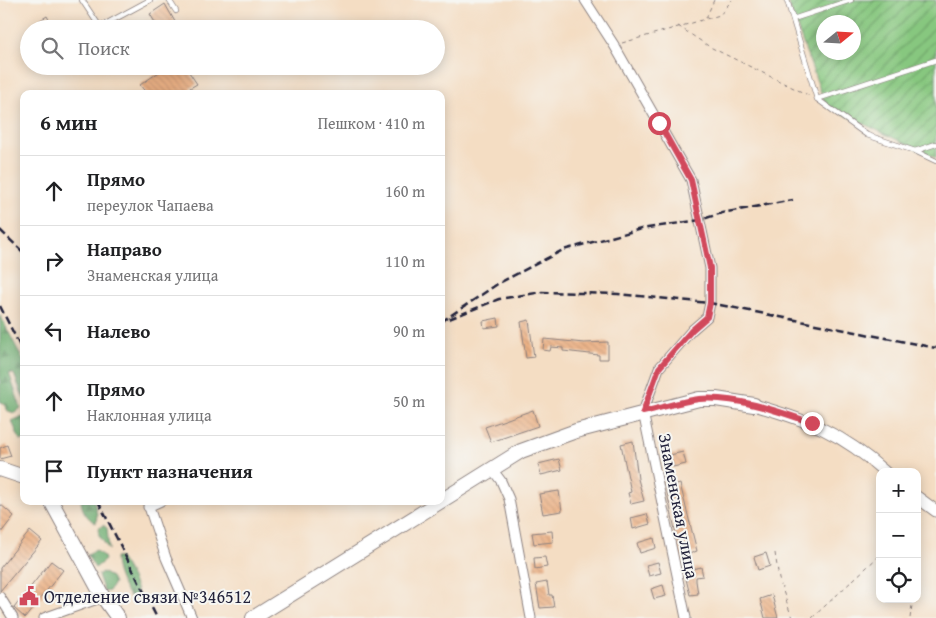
<!DOCTYPE html>
<html lang="ru">
<meta charset="utf-8">
<style>
:root{--surface:#fff;--page:#f2f2f2;--text:#202124;--muted:#757577;--line:#e0e0e0}
body{margin:0;font-family:"Gentium Book Plus",serif;background:var(--page);color:var(--text)}
.controls{position:absolute;right:15px;bottom:15px;display:grid;overflow:hidden;border-radius:10px;box-shadow:0 2px 12px #0003}
.controls button{width:45px;height:45px;display:grid;place-items:center;padding:0;border:0;border-bottom:1px solid var(--line);background:var(--surface);color:var(--text);font:25px sans-serif}
.compass{position:absolute;left:816px;top:15px;width:45px;height:45px;border-radius:50%;background:var(--surface);box-shadow:0 2px 12px #0003;rotate:72deg}
.stop{position:absolute;width:15px;height:15px;margin:-11px;border:4px solid #d1495b;border-radius:50%;background:#fff}
.stop.end{background:#d1495b;border-color:#fff;box-shadow:0 1px 5px #0008}
.list{margin:0;padding:0;list-style:none}
h2{display:flex;justify-content:space-between;align-items:center;height:65px;margin:0;padding:0 20px;font-size:21px}
h2 small{font-size:16px;font-weight:400;color:var(--muted)}
.list li{display:grid;grid-template-columns:32px 1fr auto;gap:15px;align-items:center;box-sizing:border-box;height:70px;padding:0 20px;border-top:1px solid var(--line)}
.list b{display:block;font-size:19px;white-space:nowrap}
.list p{margin:0;font-size:16px;white-space:nowrap;color:var(--muted)}
.list em{font-size:16px;font-style:normal;color:var(--muted)}
.icon{flex:none;width:28px;height:28px;fill:none;stroke:currentColor;stroke-width:2;stroke-linecap:round;stroke-linejoin:round}
.map{position:relative;flex:none;width:936px;height:618px;overflow:hidden}
.search{position:absolute;background:var(--surface);box-shadow:0 2px 12px #0003;left:20px;top:20px;width:425px;height:55px;display:flex;align-items:center;gap:12px;box-sizing:border-box;padding:0 18px;border-radius:28px;color:var(--muted);font-size:19px}
.panel{position:absolute;background:var(--surface);box-shadow:0 2px 12px #0003;left:20px;top:90px;width:425px;height:415px;border-radius:10px}
.map>svg:first-child{display:block}
.forest{fill:url(#forest-firs);stroke:#486754}
.garden{fill:url(#garden-furrows);stroke:#54745d;fill-rule:evenodd}
.building{fill:url(#building-back-hatch)}
.lines{fill:none;stroke-linecap:round;stroke-linejoin:round}
.service-casing{stroke:#8b807f;stroke-width:6}
.minor-casing{stroke:#8b807f;stroke-width:11}
.tertiary-casing{stroke:#8b807f;stroke-width:13}
.secondary-casing{stroke:#8b807f;stroke-width:16}
.path{stroke:#8b807f;stroke-width:1;stroke-dasharray:4 4;stroke-linecap:butt}
.service{stroke:#fff;stroke-width:4.5}
.minor{stroke:#fff;stroke-width:9}
.tertiary{stroke:#fff;stroke-width:11}
.secondary{stroke:#fff;stroke-width:14}
.rail{stroke:#22223b;stroke-width:2.5;stroke-dasharray:8 4;stroke-linecap:butt}
.route{stroke:#d1495b;stroke-width:6}
.labels{text-anchor:middle;dominant-baseline:central;stroke-width:4;stroke-linejoin:round;paint-order:stroke}
.street-label{font-size:18px;fill:#22223b;stroke:#f6f6f2}
.poi-label{font-size:18px;fill:#22223b;stroke:#f6f6f2;text-anchor:start}
</style>
<div class="map">
<svg width="936" height="618" viewBox="0 0 936 618">
<defs>
<pattern id="forest-firs" width="22" height="20" patternUnits="userSpaceOnUse" patternTransform="scale(1.25)"><rect width="22" height="20" fill="#6dac6e"/><path d="M5 1l3.5 6h-7zM16 11l3.5 6h-7z" fill="#598c5c"/></pattern>
<pattern id="garden-furrows" width="10" height="10" patternUnits="userSpaceOnUse" patternTransform="scale(1.25)"><rect width="10" height="10" fill="#87c77f"/><path d="M-1 1l2-2M0 10L10 0M9 11l2-2" fill="none" stroke="#6ea169"/></pattern>
<pattern id="building-back-hatch" width="6" height="6" patternUnits="userSpaceOnUse" patternTransform="scale(1.25)"><rect width="6" height="6" fill="#ebb185"/><path d="M-1 5l2 2M0 0l6 6M5-1l2 2" fill="none" stroke="#c99874"/></pattern>
</defs>
<rect width="100%" height="100%" fill="#f6f6f2"/>
<filter id="ink" filterUnits="userSpaceOnUse"><feTurbulence type="fractalNoise" baseFrequency=".02" numOctaves="2"/><feDisplacementMap in="SourceGraphic" scale="10" xChannelSelector="R" yChannelSelector="G"/><feConvolveMatrix kernelMatrix="1 2 1 2 8 2 1 2 1" color-interpolation-filters="sRGB"/></filter>
<filter id="wash" filterUnits="userSpaceOnUse"><feTurbulence type="fractalNoise" baseFrequency=".0096" numOctaves="4" result="noise"/><feDisplacementMap in="SourceGraphic" scale="20" xChannelSelector="R" yChannelSelector="G"/><feGaussianBlur stdDeviation="1.12" result="paint"/><feColorMatrix in="noise" values="0 0 0 0 0 0 0 0 0 0 0 0 0 0 0 0 0 1.4 0 .05"/><feComposite in="paint" operator="in"/></filter>
<g filter="url(#wash)">
<rect width="100%" height="100%" fill="#f4ddc3"/>
<path class="forest" d="M0,315L24,362V399L14,374L9,373L21,408L15,413L8,411L3,403L0,402Z
M21,417L24,418V440H20L12,421Z
M81,501H94L97,515L96,523C87,519 82,510 81,501Z
M103,525L107,528L109,550L99,535L98,529Z
M96,550L104,557L105,560L95,568L87,555Z
M115,557L120,558C128,569 136,584 138,596H129C121,584 115,571 115,557Z
M102,572L111,577L114,583L109,591L104,592L98,575Z"/>
<path class="garden" d="M787,0H936V158L826,106ZM824,22H854V52H824Z"/>
<g id="blocks">
<path class="building" d="M165,4L179,29H159L150,14Z
M47,16L54,29H40L36,23Z
M168,66H185L197,84L190,88L193,94H147L140,85Z
M498,318L499,326L484,328L483,321Z
M529,320L534,357L526,358L521,322Z
M544,339L584,343L608,342V359H599V355L563,351V348L551,347L550,351L543,350Z
M533,410L538,426L491,442L485,427Z
M633,441L638,479L644,501L631,504L628,493L631,492L621,444Z
M7,445L11,456L0,459V448Z
M683,452L686,464L673,467L670,455Z
M559,459L562,470L541,475L538,464Z
M680,484L697,551L681,557L666,488Z
M559,491L562,511L543,514L539,494Z
M0,504L14,516L0,534Z
M647,514L650,524L633,529L631,518Z
M30,531L42,541L0,591V568Z
M552,531L553,542L534,544L532,533Z
M654,538L656,548L640,553L637,543Z
M766,553L770,566L758,570L754,557Z
M545,557L547,567L535,569L534,558Z
M51,561L63,570L25,618L14,608Z
M658,562L661,573L649,576L646,565Z
M701,567L703,576L696,577V581L698,594L690,595L684,571Z
M547,582L549,595H552L554,607L540,608L536,584Z
M663,585L666,596L654,599L651,589Z
M772,595L778,618H765L760,599Z"/>
</g>
</g>
<g filter="url(#ink)">
<use href="#blocks" fill-opacity="0" stroke="#8b807f" stroke-width="1"/>
<g class="lines">
<defs>
<path id="service" d="M82,0L100,27L150,0
M169,0L176,11
M787,0L817,99L867,135L915,151L936,161
M793,19L851,0
M817,99L936,60
M915,151L936,144"/>
<path id="minor" d="M585,0L614,45L691,180L710,268V303L707,317L692,330L659,368L643,412L686,618
M492,469L501,481L509,499L531,618
M147,501L166,558L192,618
M148,507L161,501
M0,597L13,618
M44,618L103,597"/>
<path id="tertiary" d="M754,405C809,421 841,432 885,472
M917,497L936,511"/>
<path id="secondary" d="M0,469L24,477
M51,501L103,597L118,618
M441,501L521,451L576,431L699,399H716L754,405
M253,618L441,501"/>
</defs>
<use href="#service" class="service-casing"/>
<use href="#minor" class="minor-casing"/>
<use href="#tertiary" class="tertiary-casing"/>
<use href="#secondary" class="secondary-casing"/>
<path class="path" d="M706,18L714,0
M678,26L710,47L810,96
M622,43L720,15L732,0
M775,553L779,579L792,618
M812,618L880,555
M910,618L913,599"/>
<use href="#service" class="service"/>
<use href="#minor" class="minor"/>
<use href="#tertiary" class="tertiary"/>
<use href="#secondary" class="secondary"/>
<path class="rail" d="M0,230L24,253
M0,306L24,354
M449,319L499,299L542,292L618,294L710,303L936,348
M441,322L499,283L563,250L641,229L700,220L722,213L793,200
M98,501L157,618"/>
</g>
</g>
<g class="lines" filter="url(#ink)">
<path class="route" d="M659,123L691,180L710,268V303L707,317L692,330L659,368L643,412C662,408 681,401 699,399C736,396 778,411 812,423"/>
</g>
<defs>
<symbol id="civic-bare" viewBox="-9 -9 18 18"><path d="M-.6-6.5H3V-4.5H.6V-3L4-1V1h2V6H-6V1h2V-1L-.6-3ZM-1.2 2.5V6h2.4V2.5Z" fill="#d1495b" stroke="#f6f6f2" stroke-width="2.5" paint-order="stroke"/></symbol>
</defs>
<g fill-rule="evenodd">
<use href="#civic-bare" x="15" y="582" width="28" height="28"/>
</g>
<g class="labels">
<g class="street-label">
<text transform="translate(679 506) rotate(79)">Знаменская улица</text>
</g>
<g class="poi-label">
<text x="44" y="596">Отделение связи №346512</text>
</g>
</g>
</svg>
<div class="controls">
<button>+</button>
<button>−</button>
<button><svg class="icon" aria-label="locate" viewBox="0 0 24 24"><circle cx="12" cy="12" r="6"/><path d="M12 2v4M12 18v4M2 12h4M18 12h4"/></svg></button>
</div>
<svg class="compass" viewBox="-18 -18 36 36"><path d="M0-13l5 13h-10z" fill="#e53935"/><path d="M0 13l5-13h-10z" fill="#757577"/></svg>
<div class="stop" style="left:659px;top:123px"></div>
<div class="stop end" style="left:812px;top:423px"></div>
<div class="search"><svg class="icon" aria-label="search" viewBox="0 0 24 24"><circle cx="10" cy="10" r="6"/><path d="M15 15l6 6"/></svg>Поиск</div>
<section class="panel">
<h2>6 мин<small>Пешком · 410 m</small></h2>
<ul class="list">
<li><svg class="icon" aria-label="ahead" viewBox="0 0 24 24"><path d="M12 20V5M6 11l6-6 6 6"/></svg><div><b>Прямо</b><p>переулок Чапаева</p></div><em>160 m</em></li>
<li><svg class="icon" aria-label="right" viewBox="0 0 24 24"><path d="M7 20v-9h11M14 6l5 5-5 5"/></svg><div><b>Направо</b><p>Знаменская улица</p></div><em>110 m</em></li>
<li><svg class="icon" aria-label="left" viewBox="0 0 24 24"><path d="M17 20v-9H6M10 6l-5 5 5 5"/></svg><div><b>Налево</b></div><em>90 m</em></li>
<li><svg class="icon" aria-label="ahead" viewBox="0 0 24 24"><path d="M12 20V5M6 11l6-6 6 6"/></svg><div><b>Прямо</b><p>Наклонная улица</p></div><em>50 m</em></li>
<li><svg class="icon" aria-label="arrive" viewBox="0 0 24 24"><path d="M6 21V4h12l-3 4 3 4H6"/></svg><div><b>Пункт назначения</b></div></li>
</ul>
</section>
</div>
